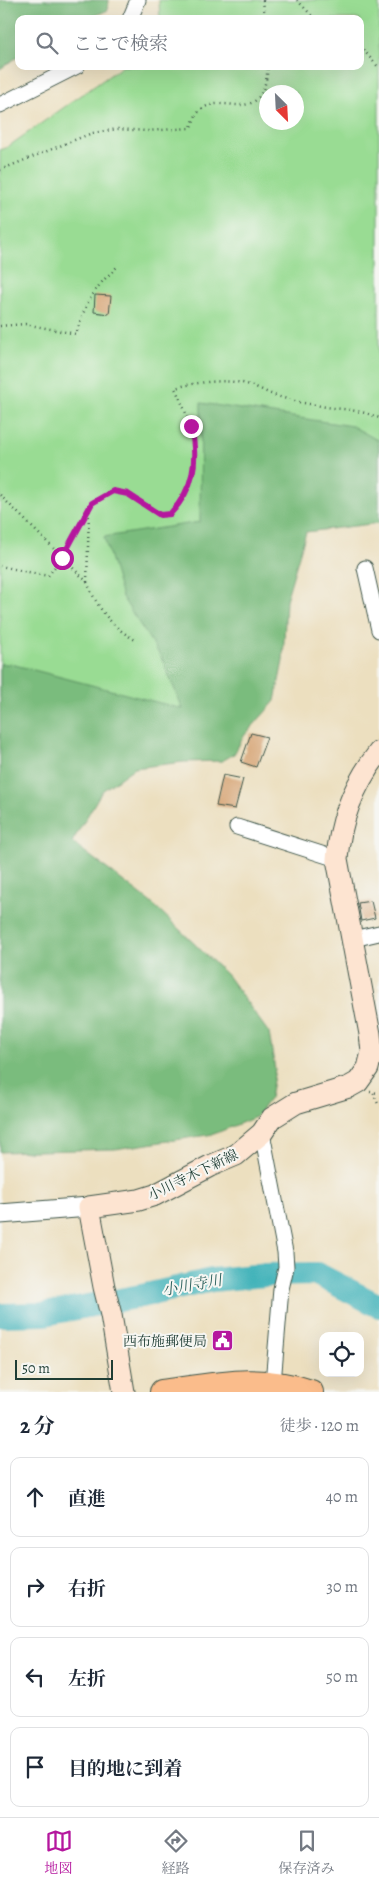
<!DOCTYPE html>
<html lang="ja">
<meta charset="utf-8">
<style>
:root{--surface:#fff;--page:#f2f2f3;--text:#1f2937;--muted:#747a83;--line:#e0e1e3;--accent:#b5179e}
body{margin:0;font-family:Alegreya,"Noto Serif JP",serif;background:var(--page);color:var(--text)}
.controls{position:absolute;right:15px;bottom:15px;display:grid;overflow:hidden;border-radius:10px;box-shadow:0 5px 20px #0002}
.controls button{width:45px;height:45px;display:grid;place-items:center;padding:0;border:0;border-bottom:1px solid var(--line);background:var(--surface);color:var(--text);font:25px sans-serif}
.compass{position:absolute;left:259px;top:85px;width:45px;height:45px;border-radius:50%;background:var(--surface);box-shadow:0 5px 20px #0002;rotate:156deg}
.scale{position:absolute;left:15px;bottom:12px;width:98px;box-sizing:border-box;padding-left:5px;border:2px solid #1f3d34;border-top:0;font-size:14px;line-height:18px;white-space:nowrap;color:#1f3d34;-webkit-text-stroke:4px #f6f6f2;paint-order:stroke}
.stop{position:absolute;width:15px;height:15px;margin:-11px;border:4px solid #b5179e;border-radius:50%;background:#fff}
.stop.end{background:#b5179e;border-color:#fff;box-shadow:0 1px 5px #0008}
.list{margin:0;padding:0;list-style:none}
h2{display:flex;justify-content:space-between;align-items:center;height:65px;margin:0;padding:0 20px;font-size:21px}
h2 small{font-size:16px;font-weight:400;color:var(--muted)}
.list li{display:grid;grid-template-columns:32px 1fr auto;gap:15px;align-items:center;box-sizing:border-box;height:80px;margin:0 10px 10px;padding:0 10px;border:1px solid var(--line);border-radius:10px}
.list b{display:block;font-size:19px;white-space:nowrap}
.list em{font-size:16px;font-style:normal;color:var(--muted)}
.icon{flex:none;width:28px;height:28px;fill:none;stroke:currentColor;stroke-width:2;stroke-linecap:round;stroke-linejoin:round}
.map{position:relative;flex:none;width:379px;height:1392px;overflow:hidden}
.search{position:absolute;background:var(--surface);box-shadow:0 5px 20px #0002;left:15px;right:15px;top:15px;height:55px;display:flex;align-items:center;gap:12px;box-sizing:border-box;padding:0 18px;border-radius:10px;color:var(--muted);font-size:19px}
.sheet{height:425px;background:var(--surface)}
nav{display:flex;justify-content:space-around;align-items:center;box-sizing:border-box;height:70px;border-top:1px solid var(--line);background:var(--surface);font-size:14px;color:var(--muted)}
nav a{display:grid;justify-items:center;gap:2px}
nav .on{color:var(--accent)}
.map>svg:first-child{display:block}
.green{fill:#99dc93;stroke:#5c8c64;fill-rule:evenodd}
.forest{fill:#7abc7d;stroke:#4c7c58}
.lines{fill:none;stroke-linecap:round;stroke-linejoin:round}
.river{stroke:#42b3ba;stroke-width:24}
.building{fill:#d8a87a}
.minor-casing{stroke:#3e5549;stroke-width:17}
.tertiary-casing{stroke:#3e5549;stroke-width:21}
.secondary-casing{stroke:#3e5549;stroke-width:23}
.primary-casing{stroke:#3e5549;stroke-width:26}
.path{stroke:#3e5549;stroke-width:2.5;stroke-dasharray:1 4;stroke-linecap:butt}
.minor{stroke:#fff;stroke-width:15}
.tertiary{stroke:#fff;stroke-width:19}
.secondary{stroke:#fde4d1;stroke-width:21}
.primary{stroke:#fabc8b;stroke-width:24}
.route{stroke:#b5179e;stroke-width:6}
.labels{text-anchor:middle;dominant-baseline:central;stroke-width:4;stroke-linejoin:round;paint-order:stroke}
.street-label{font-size:14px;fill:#1f3d34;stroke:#f6f6f2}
.poi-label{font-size:14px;fill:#1f3d34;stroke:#f6f6f2;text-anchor:end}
.water-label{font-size:15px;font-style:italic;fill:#2a605c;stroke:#f6f6f2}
</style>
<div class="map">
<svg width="379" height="1392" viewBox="0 0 379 1392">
<rect width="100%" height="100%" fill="#f6f6f2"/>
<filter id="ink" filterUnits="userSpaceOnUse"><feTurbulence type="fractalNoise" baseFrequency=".02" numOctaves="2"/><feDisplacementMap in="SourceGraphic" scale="10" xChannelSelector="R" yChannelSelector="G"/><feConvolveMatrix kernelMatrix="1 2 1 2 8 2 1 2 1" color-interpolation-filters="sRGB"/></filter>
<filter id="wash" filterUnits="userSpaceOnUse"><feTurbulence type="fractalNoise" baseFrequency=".0096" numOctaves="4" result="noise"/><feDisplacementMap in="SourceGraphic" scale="20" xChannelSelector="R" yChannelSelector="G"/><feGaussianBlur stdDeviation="1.12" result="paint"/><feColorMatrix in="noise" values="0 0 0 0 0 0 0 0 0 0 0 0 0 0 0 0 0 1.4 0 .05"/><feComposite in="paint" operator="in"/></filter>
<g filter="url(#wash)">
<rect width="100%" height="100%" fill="#ecdfbf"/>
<path class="green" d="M159,0H379V490L224,436L208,728L0,698V150L6,148L123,66H360V19H160ZM266,92H296V122H266Z"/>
<path class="forest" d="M0,0H109L108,10L87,19H19V56L0,69Z
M201,403L352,426L379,441V523L306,532L286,600L283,661L275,701L244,736L234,754L222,761L183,762L134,768L102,791L72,842L154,905L227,975L269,1033L275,1069L270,1098L256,1117L214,1134L115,1149L0,1152V664H11L183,709L161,657L122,597L104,537L200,522Z"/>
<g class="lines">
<path class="river" d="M0,1315L45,1314L146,1295L212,1280L265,1275L317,1274L379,1306"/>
</g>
<g id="blocks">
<path class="building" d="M95,295L111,296L109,314L94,312Z
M251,733L267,737L256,767L241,762Z
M223,775L243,779L235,809L216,806Z
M371,901L375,918L361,921L358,903Z"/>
</g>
</g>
<g filter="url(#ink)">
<use href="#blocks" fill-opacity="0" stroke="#3e5549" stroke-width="1"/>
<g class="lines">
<defs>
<path id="minor" d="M130,19L138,0
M0,105L77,66
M365,568L379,630
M237,827L337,859
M353,939L379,933
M262,1133L285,1252L286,1267L281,1289L273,1383"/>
<path id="tertiary" d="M0,1214L89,1207"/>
<path id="secondary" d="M124,1392L111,1315L104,1287L89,1207L139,1200L155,1195L210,1166L236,1155L262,1133L272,1118L296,1103L349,1087L358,1082L368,1068L372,1052L370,1034L337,859C340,820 355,783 379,752"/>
<path id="primary" d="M162,1392C214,1385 261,1374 311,1392"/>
</defs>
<use href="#minor" class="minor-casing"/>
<use href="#tertiary" class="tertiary-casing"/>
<use href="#secondary" class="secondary-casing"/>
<use href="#primary" class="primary-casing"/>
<path class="path" d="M263,0L265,19
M297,0L315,19
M360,46L379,68
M0,170L92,133L118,129L147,131L190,128C193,124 194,118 197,114C219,85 262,135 268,66
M0,326L25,324L76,334C87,301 92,290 118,266
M0,495L62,557L48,576L0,566
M89,511L87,582L62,557L92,503L113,491L128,494L160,515L170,514C208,475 196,432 175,388C196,382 229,378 250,385C257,387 264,391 271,394C285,399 301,403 316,405C338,410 357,408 379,418
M87,582C98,609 111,627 137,641
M370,1092L379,1093
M373,1093L379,1106"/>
<use href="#minor" class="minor"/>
<use href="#tertiary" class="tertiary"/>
<use href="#secondary" class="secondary"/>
<use href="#primary" class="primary"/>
</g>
</g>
<g class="lines" filter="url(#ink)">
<path class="route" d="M62,558L92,503L113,491L128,494L160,515L170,514C195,488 198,460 191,426"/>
</g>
<defs>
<symbol id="civic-square" viewBox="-11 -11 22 22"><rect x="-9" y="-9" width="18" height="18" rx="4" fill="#b5179e" stroke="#f6f6f2"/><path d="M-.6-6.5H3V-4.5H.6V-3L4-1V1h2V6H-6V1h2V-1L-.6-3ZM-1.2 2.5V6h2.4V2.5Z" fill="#fff"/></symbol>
</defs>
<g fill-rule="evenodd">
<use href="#civic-square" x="210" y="1328" width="25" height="25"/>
</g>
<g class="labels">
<g class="street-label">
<text transform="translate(193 1175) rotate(-26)">小川寺木下新線</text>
</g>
<g class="poi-label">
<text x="207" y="1341">西布施郵便局</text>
</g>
<g class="water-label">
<text transform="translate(192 1285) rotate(-10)">小川寺川</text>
</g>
</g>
</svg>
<div class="controls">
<button><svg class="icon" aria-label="locate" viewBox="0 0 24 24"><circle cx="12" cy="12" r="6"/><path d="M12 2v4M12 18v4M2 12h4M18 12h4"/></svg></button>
</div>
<svg class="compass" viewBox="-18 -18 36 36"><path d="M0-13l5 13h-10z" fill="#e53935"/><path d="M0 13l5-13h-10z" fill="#747a83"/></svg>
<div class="scale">50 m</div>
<div class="stop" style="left:62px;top:558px"></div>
<div class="stop end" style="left:191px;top:426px"></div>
<div class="search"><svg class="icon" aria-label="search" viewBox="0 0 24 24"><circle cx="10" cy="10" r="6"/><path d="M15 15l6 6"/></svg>ここで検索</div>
</div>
<section class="sheet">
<h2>2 分<small>徒歩 · 120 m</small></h2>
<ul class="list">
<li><svg class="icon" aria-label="ahead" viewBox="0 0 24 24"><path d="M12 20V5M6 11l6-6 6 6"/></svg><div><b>直進</b></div><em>40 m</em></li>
<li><svg class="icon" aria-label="right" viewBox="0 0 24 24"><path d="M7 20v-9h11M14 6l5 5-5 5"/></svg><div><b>右折</b></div><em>30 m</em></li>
<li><svg class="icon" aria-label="left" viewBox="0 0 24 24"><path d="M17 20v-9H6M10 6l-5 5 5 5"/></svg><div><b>左折</b></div><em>50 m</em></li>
<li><svg class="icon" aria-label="arrive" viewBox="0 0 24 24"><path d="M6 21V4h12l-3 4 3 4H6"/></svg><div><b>目的地に到着</b></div></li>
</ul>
</section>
<nav>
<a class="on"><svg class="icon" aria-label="map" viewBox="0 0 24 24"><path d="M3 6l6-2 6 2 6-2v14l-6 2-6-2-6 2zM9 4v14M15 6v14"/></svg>地図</a>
<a><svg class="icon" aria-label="directions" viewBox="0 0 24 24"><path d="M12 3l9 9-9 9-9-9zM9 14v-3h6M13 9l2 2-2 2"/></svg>経路</a>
<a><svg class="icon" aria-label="saved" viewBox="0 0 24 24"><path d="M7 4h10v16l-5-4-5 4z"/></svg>保存済み</a>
</nav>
